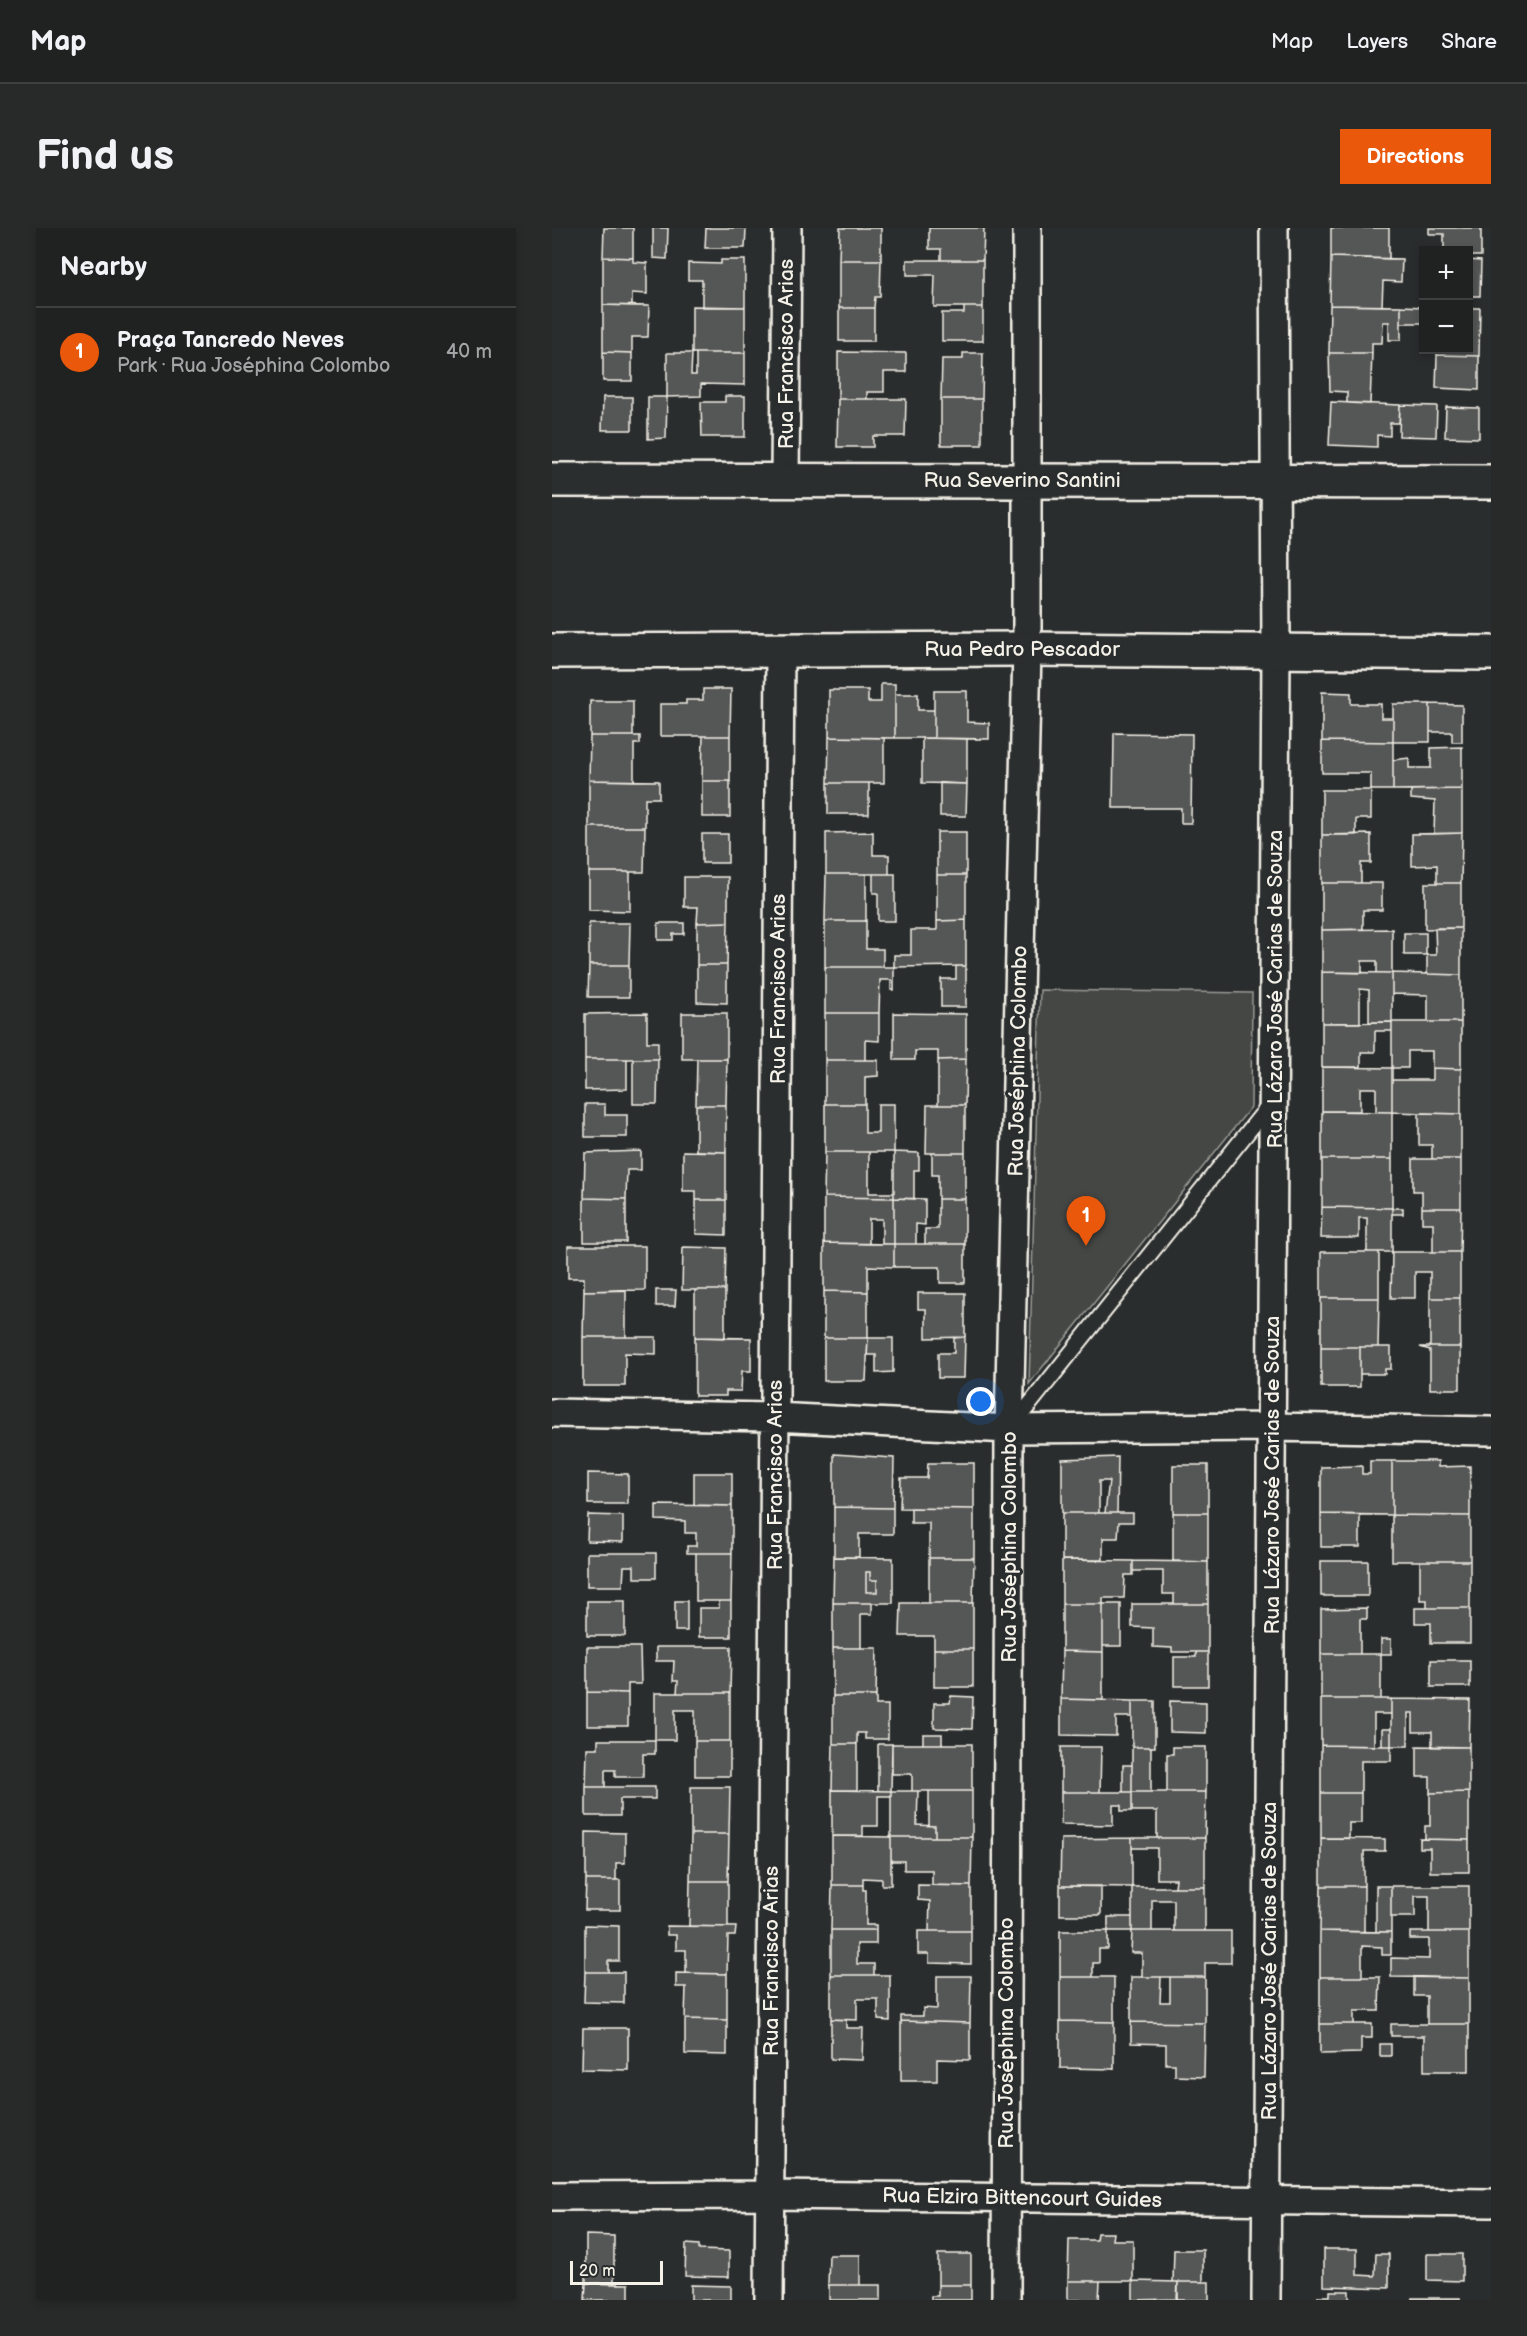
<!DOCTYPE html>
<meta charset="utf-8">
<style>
:root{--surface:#202222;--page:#282a2a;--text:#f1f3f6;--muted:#a2a4a5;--line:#3d3f40;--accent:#ea580c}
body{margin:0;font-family:"Balsamiq Sans",sans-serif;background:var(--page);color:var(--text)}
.controls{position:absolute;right:18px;top:18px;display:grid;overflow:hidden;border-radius:0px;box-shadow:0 3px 9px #0003}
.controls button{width:54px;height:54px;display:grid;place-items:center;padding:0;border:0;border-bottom:2px solid var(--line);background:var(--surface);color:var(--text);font:30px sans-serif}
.scale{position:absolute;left:18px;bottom:15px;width:93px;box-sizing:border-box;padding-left:6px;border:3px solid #f4f1e8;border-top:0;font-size:16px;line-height:21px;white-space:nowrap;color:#f4f1e8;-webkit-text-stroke:4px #2a2d2e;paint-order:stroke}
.you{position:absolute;left:429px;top:1174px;width:21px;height:21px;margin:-15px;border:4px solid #fff;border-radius:50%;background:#1a73e8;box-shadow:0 0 0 9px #1a73e833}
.badge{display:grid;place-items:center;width:39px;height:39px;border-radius:50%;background:var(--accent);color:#fff;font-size:20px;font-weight:700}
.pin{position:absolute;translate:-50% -50px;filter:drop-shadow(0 2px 3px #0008)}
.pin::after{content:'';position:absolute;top:32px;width:21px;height:18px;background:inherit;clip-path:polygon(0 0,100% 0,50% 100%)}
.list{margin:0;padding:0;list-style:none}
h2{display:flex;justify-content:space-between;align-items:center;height:78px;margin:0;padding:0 24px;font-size:26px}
h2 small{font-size:20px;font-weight:400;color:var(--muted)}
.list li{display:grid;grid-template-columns:39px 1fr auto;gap:18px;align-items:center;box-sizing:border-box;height:90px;padding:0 24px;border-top:2px solid var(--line)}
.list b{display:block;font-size:22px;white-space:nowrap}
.list p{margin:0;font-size:20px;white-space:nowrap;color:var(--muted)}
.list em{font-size:20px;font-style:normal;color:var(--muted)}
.map{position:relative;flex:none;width:939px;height:2072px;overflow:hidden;border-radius:0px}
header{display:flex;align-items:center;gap:36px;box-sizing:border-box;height:84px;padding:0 30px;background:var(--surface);border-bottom:2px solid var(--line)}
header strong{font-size:28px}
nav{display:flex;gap:33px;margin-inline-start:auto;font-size:21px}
.intro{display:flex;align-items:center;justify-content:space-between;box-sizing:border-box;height:144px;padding:0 36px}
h1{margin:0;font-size:42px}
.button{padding:15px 27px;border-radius:0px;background:var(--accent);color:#fff;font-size:21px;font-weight:700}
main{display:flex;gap:36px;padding:0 36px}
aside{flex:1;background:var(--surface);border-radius:0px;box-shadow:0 3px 9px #0003}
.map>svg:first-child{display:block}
.green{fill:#444645;stroke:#9c9c96;stroke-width:1.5}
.building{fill:#555756;stroke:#f4f1e8;stroke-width:1.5}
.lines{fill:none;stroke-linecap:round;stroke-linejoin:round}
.service-casing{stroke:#f4f1e8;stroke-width:18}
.minor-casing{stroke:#f4f1e8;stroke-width:32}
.tertiary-casing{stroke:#f4f1e8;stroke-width:38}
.service{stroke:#2a2d2e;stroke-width:14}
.minor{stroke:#2a2d2e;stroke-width:27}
.tertiary{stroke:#2a2d2e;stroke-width:33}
.labels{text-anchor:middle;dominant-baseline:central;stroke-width:6;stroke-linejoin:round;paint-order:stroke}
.street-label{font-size:21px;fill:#f4f1e8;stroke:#2a2d2e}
</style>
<header>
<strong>Map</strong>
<nav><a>Map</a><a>Layers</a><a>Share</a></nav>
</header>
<div class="intro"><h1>Find us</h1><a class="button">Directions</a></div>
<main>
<aside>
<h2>Nearby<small></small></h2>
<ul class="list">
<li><span class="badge">1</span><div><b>Praça Tancredo Neves</b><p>Park · Rua Joséphina Colombo</p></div><em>40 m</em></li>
</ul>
</aside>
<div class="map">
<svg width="939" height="2072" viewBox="0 0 939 2072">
<rect width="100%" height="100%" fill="#2a2d2e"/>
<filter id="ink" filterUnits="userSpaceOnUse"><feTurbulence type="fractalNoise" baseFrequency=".0167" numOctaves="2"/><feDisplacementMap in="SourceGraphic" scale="12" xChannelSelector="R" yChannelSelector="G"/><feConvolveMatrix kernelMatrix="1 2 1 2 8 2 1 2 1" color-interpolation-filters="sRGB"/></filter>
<g filter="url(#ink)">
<path class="green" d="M488,762L700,765L699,879L477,1156Z"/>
<path class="building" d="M52,0H81V30L51,29Z
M101,0H116L115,31L101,30Z
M154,0H194L193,20H153Z
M288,0H329V32H287Z
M377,0H432L431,32H389V21H377Z
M779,0H837V31L779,29Z
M877,0H929V28H916V22H892V6H877Z
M51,29L81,30V34L95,35V66L80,65V78L51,77Z
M779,29L850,31L849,54L831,53L830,78L778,77Z
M169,32H193V79H150V52H136V35L169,36Z
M287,32H329L328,69H323L322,80H287Z
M355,32H431V79H382L383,47H355Z
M916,32L929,33L928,68H916Z
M51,77L97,78L96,109H80V125L51,124Z
M778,77L849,78V112H837V94H831L830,115H820V125H777Z
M140,78L193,79V125H140Z
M849,78L872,79V95H849Z
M412,79H431V113H390V85H412Z
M287,80H322V113H287Z
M916,80H928L927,128L885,127V122H916Z
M51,124L80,125V153H51Z
M286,124L354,125V144H332V164H315V171H286Z
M115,125H140L139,147H144V125H193V157L149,156V168L115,169Z
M411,125H431L430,171H389L390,131H411Z
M777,125H820L818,176L795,175V164L778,163Z
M885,127L927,128V162L884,160Z
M173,168H193V209H150L149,174H173Z
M51,169H80V202H50Z
M96,169H115L114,210L96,211Z
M286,171H354L353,208H321V219H285Z
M389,171H430V217H389Z
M779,174L848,177L847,195H838V208L825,207V219L777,217Z
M848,177L885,178L884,209L847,208Z
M894,179L927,180V210L893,209Z
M329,456H343V510L277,509V462H316V474H329Z
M151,461H179L178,508H108V476H134V472H151Z
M382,463H415V494L437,495V511L382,510Z
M770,464L799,465V476H829V490H841V514L770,513Z
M343,466H366V482H382V510H343Z
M38,473H81V508H38Z
M841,476H878V514H841Z
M878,476L910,477V514H900V504H878Z
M562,505L640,506L639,595H629V580H561Z
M38,508H88V516H82V553L37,552Z
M151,508H178V553H150Z
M277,509L332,510V555H276Z
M370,510L415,511V556L370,555Z
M770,513L841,514V562H819V545H770Z
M910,519V561L841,562V532L857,530V540H879V520Z
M37,552L107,553V570H93V599H37Z
M150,553H178V589H150Z
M276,555H317V586H276Z
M388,555L415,556L414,588H388Z
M910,561V605L882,606L883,573L859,571V562Z
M770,562H819V591H804V607H770Z
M37,599H93L92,644H37Z
M321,604V627H337V646H274V605Z
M385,604H414V647H385Z
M910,605L909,655H885V637L860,638V606Z
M150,606H176V635H150Z
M819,606V635H809V655H770V607Z
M37,644H78V683L37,682Z
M274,646H314V693H273Z
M321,646H343V693H326V665H321Z
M385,647H414V692L385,693Z
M132,649H176V694L145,695L146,679H132Z
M770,655H830V682H811V701L770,702Z
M873,655H909V700L873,701Z
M414,692V738L342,739V727H359V702H385V693Z
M273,693H314V721H331V739H273Z
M176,694L175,737H145V695Z
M37,695H78L77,737H37Z
M106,695H132V706H121V712H106Z
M883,700H909V747L875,746V727H884Z
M840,701V745H825V733H810V745L770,744V702Z
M852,705H874V727H852Z
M37,737H77V769H36Z
M145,737H175V775L145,774Z
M404,738H414V779H389V751H404Z
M273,739H342V762H339V752H328L327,785H273Z
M770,744L840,745V794H817V762L808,761V795H770Z
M840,745L909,747V794H876V767L840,766Z
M95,785V814H106V831H33V786Z
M130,785H175V831H130Z
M273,785H327V813L313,812V832H273Z
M342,785L414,786V831L386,832V823H363V832H342Z
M840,794V803H823V824H809V839H770V795Z
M840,794H909V841L880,840V823H856V840H840Z
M33,831H75V861L33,862Z
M81,831H106L105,876H81Z
M145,831H175L174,877H144Z
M414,831L413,877H386V832Z
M273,832H326V848L313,849V876H273Z
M770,839L840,840V884H824V860H808V883H770Z
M880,840L909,841V886L840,884V852H880Z
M33,876H53V887H75V909H33Z
M273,876H313V905H326V876H342V924H273Z
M144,877H174V924L144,923Z
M375,877H413V925H374Z
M770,883L840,884V931H770Z
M867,885L909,886V931H880V917H867Z
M89,923V942H75L74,971L32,970L33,925Z
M131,923L174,924V972H144V963H131Z
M273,924H317V965H342V970L272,969Z
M342,924L367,925V942H362V971L342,970Z
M380,925H413V971H386V947H380Z
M770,931H840V980L770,979Z
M861,931H909V980H870V963H861Z
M272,969L342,970V1016H330V991H317V1016L272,1015Z
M32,970L74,971V1014H32Z
M342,970L373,971V997L364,996V1016H342Z
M386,971H413V1016H373V1001H386Z
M144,972H174V1007L144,1006Z
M770,979L840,980V1024H815V990H807V1010H769Z
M840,980H851V986H840Z
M870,980H909L908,1024H881V995H870Z
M272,1015L342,1016V1039L316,1038V1064L272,1063Z
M342,1016H413V1055H388V1039H342Z
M16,1018H93V1062L32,1063V1050H16Z
M131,1019L174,1020L173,1062H130Z
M769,1024H827V1070H769Z
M840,1024H908V1070H878V1044H863V1070H839Z
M74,1062V1109H31L32,1063Z
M104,1062H124L123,1078H104Z
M143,1062H173V1110L143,1109Z
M272,1063L316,1064V1110H272Z
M366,1065H413V1109L374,1110V1081H366Z
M769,1070H827L826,1119H769Z
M878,1070H908V1119H878Z
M31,1109H104V1126L73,1125V1158H31Z
M143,1109L199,1110V1143H190L189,1163H174V1168H143Z
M413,1109L412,1150H386V1125H402V1110Z
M272,1110H316L314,1153H272Z
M316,1110H341V1144L324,1145V1127H315Z
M769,1119H808V1159H769Z
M808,1119H839V1141H833V1146H808Z
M868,1119H908V1161H878V1122Z
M282,1226L342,1230L341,1280L282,1279Z
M566,1229L565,1285H553L557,1253H547V1285H510V1231Z
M818,1233H840V1287L769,1286V1239L810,1238V1246H818Z
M840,1233H886V1239L918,1238V1288L840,1287Z
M376,1235H422V1281L348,1280L349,1250H375Z
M621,1237H656V1285H621Z
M36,1245L76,1246V1276H36Z
M142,1245H180V1278L142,1277Z
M104,1277L180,1278V1325H135V1318H144V1305H133V1293L104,1292Z
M282,1279L341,1280V1306H307V1329H282Z
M359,1280L422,1281V1330H377V1295H359Z
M510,1285H581V1294H567L566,1310H551V1332H510Z
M621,1285H656V1334L621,1333Z
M769,1286L808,1287V1319H769Z
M36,1287L71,1288V1314L35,1313Z
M840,1287L918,1288V1333H840Z
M35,1325H104V1350H82V1338H72L71,1358H35Z
M144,1325H180L179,1373H144Z
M282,1329L341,1330V1375H281Z
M377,1330H422L421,1375H377Z
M510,1332L581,1333V1347H573L572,1370H551V1376H510Z
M581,1333L656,1334V1376H622V1366H611V1343H581Z
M769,1333H816V1368H769Z
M868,1333H918V1380H875V1372H868Z
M314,1344H318V1352H325V1364H314Z
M35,1373H73V1408H35Z
M123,1373H135V1403H123Z
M167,1373H179V1409H147V1380H167Z
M281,1375H320V1386H309V1420H281Z
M349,1375H421V1421H382V1408H348Z
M510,1376H551V1424L510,1423Z
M551,1376H569V1418H551Z
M580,1376H656V1424H620V1420L601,1419V1400L580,1399Z
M815,1380V1391H808V1426H769V1381Z
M863,1380H918V1415H879V1395H863Z
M829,1411H839V1426H829Z
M35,1419H88L89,1456H76V1465L35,1464Z
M104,1419H179L178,1465H125L126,1453H121L122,1433H104Z
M281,1420H325L324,1468H281Z
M382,1421H421V1459H382Z
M510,1423L551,1424V1472L509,1471Z
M644,1424H656V1458H622V1429H644Z
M769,1426H829V1471H769Z
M879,1432H918V1459H879Z
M35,1464L76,1465V1498H35Z
M103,1465H178V1513H143V1482H123V1512H103Z
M281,1468H324V1477H336V1511H313V1505H305V1516H281Z
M399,1468L421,1469L420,1501L382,1500V1475H398Z
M509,1471L580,1473V1489H564V1508L509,1507Z
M769,1471H839V1486H822V1518L769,1517Z
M839,1471L918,1472L917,1519H880V1504H861V1485H856V1518H839Z
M580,1473H603V1519H580Z
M618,1473L654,1474V1505L618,1504Z
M830,1501H839V1518H830Z
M371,1506H390V1516H371Z
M46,1512H103V1526H91V1549H63V1542H53V1559H34L35,1520H46Z
M143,1513H178V1548H143Z
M281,1516H305V1562H280Z
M326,1516H340L339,1563H326Z
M340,1516H420V1563H360V1546H340Z
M769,1517L839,1518V1533H809V1565H769Z
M865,1518L917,1519V1564L878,1565V1549H865Z
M509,1519H549L548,1564H509Z
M580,1519H599V1564H580Z
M621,1519H654V1564H615V1526H621Z
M571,1537H580V1564H571Z
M34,1559H103V1571H68V1588H34Z
M139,1559H178L177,1606H139Z
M280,1562L339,1563V1568H326V1598H311V1608H280Z
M339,1563H366L365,1597L383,1598V1609H339Z
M377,1563H420V1609H383V1598H377Z
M509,1564H580V1583H569V1577H561V1597L509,1596Z
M580,1564H654L653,1610H605V1583H580Z
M917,1564V1612L873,1611V1598H878V1565Z
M769,1565H809V1595H797V1610H769Z
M34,1604L73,1605V1635H64V1652H34Z
M139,1606H177L176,1653H138Z
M280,1608L339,1609V1657H330V1651L311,1650V1657H280Z
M339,1609H420L419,1658L380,1657V1642H352V1633H339Z
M580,1610V1659L508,1658L509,1611Z
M580,1610H653V1659H623L624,1651H605V1620H580Z
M769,1610L833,1611V1623H812V1658H769Z
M868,1611L917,1612V1644H878V1620H868Z
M34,1652H68V1682H33Z
M138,1653H176V1699L137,1698Z
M280,1657H311V1662H314V1697H324V1702H279Z
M366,1657L419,1658V1703H377L378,1673L366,1672Z
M508,1658H549V1687H508Z
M769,1658H812V1704L768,1703Z
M824,1658H839V1704H824Z
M839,1658H917V1704H877V1668H863V1689H839Z
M580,1659H653V1703H622V1672H600V1703H580Z
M556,1689H580V1703H556Z
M33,1697L67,1698V1733H56V1744H33Z
M115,1698L184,1699L183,1708H176L175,1746L134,1745V1722H124V1707H115Z
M279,1702H324V1716H305V1736H322V1747H279Z
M366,1703H419V1736L377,1735V1726H366Z
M508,1703H556V1721H547V1735H541V1749H508Z
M580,1703H679V1735H653V1749H590V1725H579Z
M768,1703L839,1704V1727H830V1719L810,1718V1749H768Z
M858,1704H917V1750L839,1749V1730L877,1731V1711H858Z
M33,1744H72V1775L32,1774Z
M124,1745L175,1746V1792L133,1791L134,1759H124Z
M279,1747H338V1793L326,1792V1771H305V1792L279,1791Z
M385,1748H419L418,1795L349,1793V1788H371V1780L385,1781Z
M508,1749H562V1794L508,1793Z
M579,1749H609L608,1774H618V1749H653V1795L579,1794Z
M768,1749H828L827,1783H802V1796H768Z
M862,1749L917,1750V1796H875V1768H862Z
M133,1791L175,1792V1827L133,1826Z
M279,1791L294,1792V1800H311L310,1832L279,1831Z
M349,1793L418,1795V1832L385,1831V1853H349Z
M508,1793L562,1794V1841L508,1840Z
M579,1794L653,1795L652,1849L623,1848V1836H614V1816L579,1815Z
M768,1796H820V1810H809V1825L768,1826Z
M839,1796H917V1843H872V1808H839Z
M31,1800H76V1842L30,1841Z
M828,1816H839V1828H828Z
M545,2005H561L560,2012H581V2053H516L517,2012H544Z
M34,2007L62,2008V2056L34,2055Z
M134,2016L147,2017V2022L177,2023V2049L133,2048Z
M772,2021H805V2047L823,2048L824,2026H837V2060L772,2058Z
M622,2022H651V2054H621Z
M386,2026H419V2057H386Z
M875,2026H910V2053L875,2052Z
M277,2027H308V2057H276Z
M516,2053H548L547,2072H516Z
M581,2053L626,2054V2071L581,2072Z
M626,2054H657V2072H625Z
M34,2055L77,2056V2072H33Z
M139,2057L179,2058V2072H139Z
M277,2057H329V2072H277Z
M386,2057H419V2072H379V2068H386Z
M778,2063H797V2071L805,2072H766V2068H778Z
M860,2070H908V2072H860Z"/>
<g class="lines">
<defs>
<path id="service" d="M461,1197L719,875"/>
<path id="minor" d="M233,252L235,0
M0,1185L223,1189L457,1201L720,1199L939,1203
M0,1968L218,1967L939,1975
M217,2072L228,422
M454,2072L457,1201L475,421V0
M714,2072L724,422L722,0"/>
<path id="tertiary" d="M0,252L939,254
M0,423L475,421L939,425"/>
</defs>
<use href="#service" class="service-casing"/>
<use href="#minor" class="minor-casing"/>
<use href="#tertiary" class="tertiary-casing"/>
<use href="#service" class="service"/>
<use href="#minor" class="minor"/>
<use href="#tertiary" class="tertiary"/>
</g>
</g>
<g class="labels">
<g class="street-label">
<text transform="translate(234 126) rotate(-90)">Rua Francisco Arias</text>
<text x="470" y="252">Rua Severino Santini</text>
<text x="470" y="421">Rua Pedro Pescador</text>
<text transform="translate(226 761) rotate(-90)">Rua Francisco Arias</text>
<text transform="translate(723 761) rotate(-90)">Rua Lázaro José Carias de Souza</text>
<text transform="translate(466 833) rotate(-89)">Rua Joséphina Colombo</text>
<text transform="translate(223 1247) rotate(-90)">Rua Francisco Arias</text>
<text transform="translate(720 1247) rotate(-90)">Rua Lázaro José Carias de Souza</text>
<text transform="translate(457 1319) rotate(-90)">Rua Joséphina Colombo</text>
<text transform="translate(219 1733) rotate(-90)">Rua Francisco Arias</text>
<text transform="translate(717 1733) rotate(-90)">Rua Lázaro José Carias de Souza</text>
<text transform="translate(454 1805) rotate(-90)">Rua Joséphina Colombo</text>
<text transform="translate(470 1970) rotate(1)">Rua Elzira Bittencourt Guides</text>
</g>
</g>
</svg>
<div class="controls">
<button>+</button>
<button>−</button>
</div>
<div class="scale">20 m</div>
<div class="you"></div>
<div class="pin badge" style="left:534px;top:1018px">1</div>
</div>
</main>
